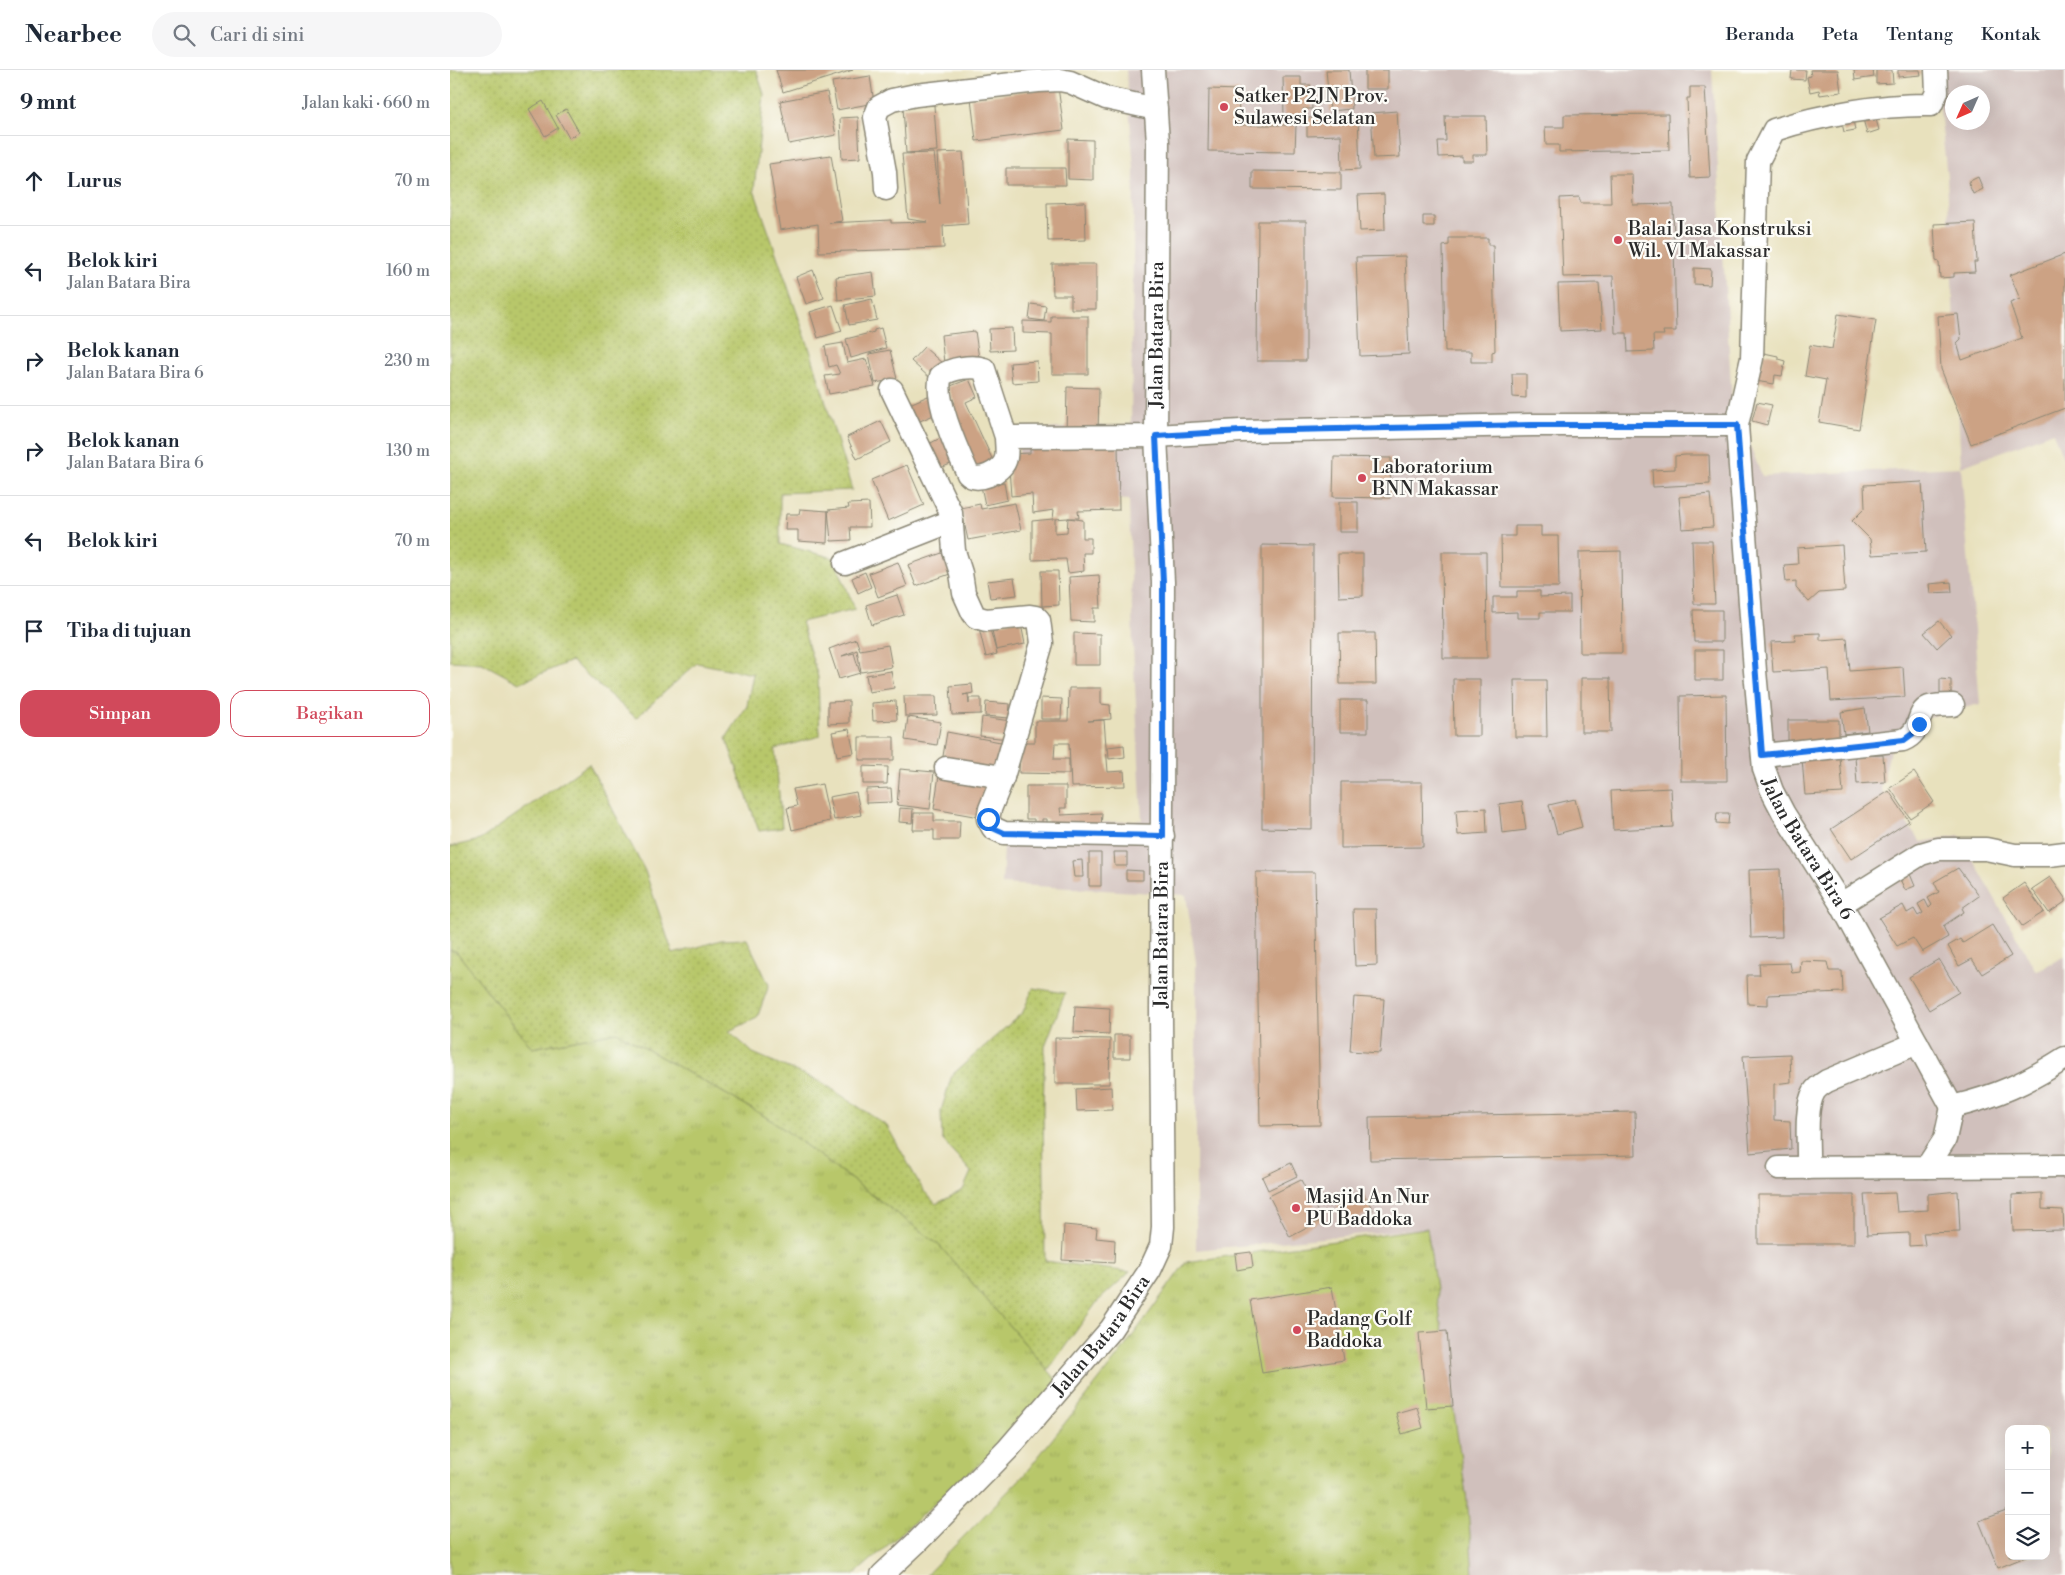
<!DOCTYPE html>
<html lang="id">
<meta charset="utf-8">
<style>
:root{--surface:#fff;--page:#f6f6f7;--text:#1f2937;--muted:#747a83;--line:#e0e1e3;--accent:#d1495b}
body{margin:0;font-family:"Libre Bodoni",serif;background:var(--page);color:var(--text)}
.controls{position:absolute;right:15px;bottom:15px;display:grid;overflow:hidden;border-radius:10px;box-shadow:0 5px 20px #0002}
.controls button{width:45px;height:45px;display:grid;place-items:center;padding:0;border:0;border-bottom:1px solid var(--line);background:var(--surface);color:var(--text);font:25px sans-serif}
.compass{position:absolute;left:1495px;top:15px;width:45px;height:45px;border-radius:50%;background:var(--surface);box-shadow:0 5px 20px #0002;rotate:225deg}
.stop{position:absolute;width:15px;height:15px;margin:-11px;border:4px solid #1a73e8;border-radius:50%;background:#fff}
.stop.end{background:#1a73e8;border-color:#fff;box-shadow:0 1px 5px #0008}
.list{margin:0;padding:0;list-style:none}
h2{display:flex;justify-content:space-between;align-items:center;height:65px;margin:0;padding:0 20px;font-size:21px}
h2 small{font-size:16px;font-weight:400;color:var(--muted)}
.list li{display:grid;grid-template-columns:32px 1fr auto;gap:15px;align-items:center;box-sizing:border-box;height:90px;padding:0 20px;border-top:1px solid var(--line)}
.list b{display:block;font-size:19px;white-space:nowrap}
.list p{margin:0;font-size:16px;white-space:nowrap;color:var(--muted)}
.list em{font-size:16px;font-style:normal;color:var(--muted)}
.actions{display:flex;gap:10px;padding:15px 20px}
.actions a{flex:1;padding:11px 0;border:1px solid var(--accent);border-radius:15px;text-align:center;font-size:18px;color:var(--accent)}
.actions .main{background:var(--accent);color:#fff}
.icon{flex:none;width:28px;height:28px;fill:none;stroke:currentColor;stroke-width:2;stroke-linecap:round;stroke-linejoin:round}
.map{position:relative;flex:none;width:1615px;height:1505px;overflow:hidden}
header{display:flex;align-items:center;gap:30px;box-sizing:border-box;height:70px;padding:0 25px;background:var(--surface);border-bottom:1px solid var(--line)}
header strong{font-size:24px}
nav{display:flex;gap:28px;margin-inline-start:auto;font-size:18px}
.search{width:350px;height:45px;background:var(--page);display:flex;align-items:center;gap:12px;box-sizing:border-box;padding:0 18px;border-radius:28px;color:var(--muted);font-size:19px}
main{display:flex}
aside{flex:1;background:var(--surface)}
.map>svg:first-child{display:block}
.industrial{fill:#d0c0bc;fill-rule:evenodd}
.grass{fill:url(#grass-tufts);stroke:#72794a}
.garden{fill:url(#garden-dots);stroke:#72794a}
.building{fill:#cca284;fill-rule:evenodd}
.lines{fill:none;stroke-linecap:round;stroke-linejoin:round}
.minor-casing{stroke:#8a8674;stroke-width:25}
.minor{stroke:#fff;stroke-width:22}
.route{stroke:#1a73e8;stroke-width:6}
.poi-dot{fill:#d1495b;stroke:#fdfcf7;stroke-width:2}
.labels{text-anchor:middle;dominant-baseline:central;stroke-width:4.5;stroke-linejoin:round;paint-order:stroke}
.poi-label{font-size:19px;fill:#2b2b2b;stroke:#fdfcf7;text-anchor:start}
.street-label{font-size:19px;fill:#2b2b2b;stroke:#fdfcf7}
</style>
<header>
<strong>Nearbee</strong>
<div class="search"><svg class="icon" aria-label="search" viewBox="0 0 24 24"><circle cx="10" cy="10" r="6"/><path d="M15 15l6 6"/></svg>Cari di sini</div>
<nav><a>Beranda</a><a>Peta</a><a>Tentang</a><a>Kontak</a></nav>
</header>
<main>
<aside>
<h2>9 mnt<small>Jalan kaki · 660 m</small></h2>
<ul class="list">
<li><svg class="icon" aria-label="ahead" viewBox="0 0 24 24"><path d="M12 20V5M6 11l6-6 6 6"/></svg><div><b>Lurus</b></div><em>70 m</em></li>
<li><svg class="icon" aria-label="left" viewBox="0 0 24 24"><path d="M17 20v-9H6M10 6l-5 5 5 5"/></svg><div><b>Belok kiri</b><p>Jalan Batara Bira</p></div><em>160 m</em></li>
<li><svg class="icon" aria-label="right" viewBox="0 0 24 24"><path d="M7 20v-9h11M14 6l5 5-5 5"/></svg><div><b>Belok kanan</b><p>Jalan Batara Bira 6</p></div><em>230 m</em></li>
<li><svg class="icon" aria-label="right" viewBox="0 0 24 24"><path d="M7 20v-9h11M14 6l5 5-5 5"/></svg><div><b>Belok kanan</b><p>Jalan Batara Bira 6</p></div><em>130 m</em></li>
<li><svg class="icon" aria-label="left" viewBox="0 0 24 24"><path d="M17 20v-9H6M10 6l-5 5 5 5"/></svg><div><b>Belok kiri</b></div><em>70 m</em></li>
<li><svg class="icon" aria-label="arrive" viewBox="0 0 24 24"><path d="M6 21V4h12l-3 4 3 4H6"/></svg><div><b>Tiba di tujuan</b></div></li>
</ul>
<div class="actions"><a class="main">Simpan</a><a>Bagikan</a></div>
</aside>
<div class="map">
<svg width="1615" height="1505" viewBox="0 0 1615 1505">
<defs>
<pattern id="grass-tufts" width="24" height="20" patternUnits="userSpaceOnUse" patternTransform="scale(1.25)"><rect width="24" height="20" fill="#b8c76a"/><path d="M3 7l-1-3M5 7V3M7 7l1-3M15 17l-1-3M17 17v-4M19 17l1-3" fill="none" stroke="#9eab5c"/></pattern>
<pattern id="garden-dots" width="8" height="8" patternUnits="userSpaceOnUse" patternTransform="scale(1.25)"><rect width="8" height="8" fill="#b8c76a"/><path d="M2 2h.1M6 6h.1" fill="none" stroke="#9eab5c" stroke-width="1.8" stroke-linecap="round"/></pattern>
</defs>
<rect width="100%" height="100%" fill="#fdfcf7"/>
<filter id="ink" filterUnits="userSpaceOnUse"><feTurbulence type="fractalNoise" baseFrequency=".02" numOctaves="2"/><feDisplacementMap in="SourceGraphic" scale="10" xChannelSelector="R" yChannelSelector="G"/><feConvolveMatrix kernelMatrix="1 2 1 2 8 2 1 2 1" color-interpolation-filters="sRGB"/></filter>
<filter id="wash" filterUnits="userSpaceOnUse"><feTurbulence type="fractalNoise" baseFrequency=".0096" numOctaves="4" result="noise"/><feDisplacementMap in="SourceGraphic" scale="20" xChannelSelector="R" yChannelSelector="G"/><feGaussianBlur stdDeviation="1.12" result="paint"/><feColorMatrix in="noise" values="0 0 0 0 0 0 0 0 0 0 0 0 0 0 0 0 0 1.4 0 .05"/><feComposite in="paint" operator="in"/></filter>
<g filter="url(#wash)">
<rect width="100%" height="100%" fill="#e8e1bd"/>
<path class="industrial" d="M676,0H1262L1282,330L1312,406L1511,397L1497,108L1486,0H1615V393L1603,362L1511,397L1530,634L1474,648L1442,673L1431,719L1471,772L1509,765L1586,901L1615,886V1505H1023L1018,1438L977,1158L746,1180V893L736,825L552,814L555,759L692,750L683,578L679,430L571,425L568,360L681,355L684,99ZM1502,22H1532V52H1502ZM1559,1359H1596V1486H1559Z"/>
<path class="grass" d="M0,880L6,881L82,978L167,962L323,1051L488,1174L612,1316L594,1337L404,1505H0Z
M977,1158L1018,1438L1023,1505H476L573,1406L671,1282L736,1192Z"/>
<path class="garden" d="M0,0H306L314,24L304,120L360,280L402,420L330,423V474L384,488L405,539L351,552L368,607L370,666L325,679L332,758L309,761L276,668L297,636L303,604L247,593L186,648L121,591L69,613L32,593L0,591Z
M139,694L195,801L223,884L271,870L297,869L319,915L307,948L279,961L303,983L373,1013L437,1056L473,1120L486,1134L513,1120L521,1102L492,1069L491,1041L502,1005L573,942L583,918L615,923L595,976L593,1038L595,1191L680,1202L647,1232L598,1300L488,1174L323,1051L167,962L82,978L6,881L0,880V777L30,770Z"/>
<g id="blocks">
<path class="building" d="M326,0H403L333,22Z
M876,0H899L902,39L880,41Z
M915,0H938V19H915Z
M1342,0H1356L1355,10L1341,9Z
M1360,0H1388L1391,22L1370,25L1369,20L1360,22L1357,7L1361,6Z
M1404,0H1423L1424,7L1405,10Z
M1426,0H1442L1443,13L1426,14Z
M1448,0H1470L1471,5L1448,7Z
M420,6L424,33L387,40L382,12Z
M833,7H851V15H861L862,39H853V45H834Z
M608,17L614,60L526,71L521,28Z
M1240,17H1255L1260,107L1240,108L1237,28H1240Z
M759,19L789,20L788,55H846L845,82L758,81Z
M377,22L386,65L339,74L330,31Z
M93,31L108,58L95,66L79,39Z
M484,35L487,81L456,83L453,37Z
M116,39L129,62L119,68L106,45Z
M947,41L950,87L924,88L921,43Z
M1218,44L1219,80L1109,82V75H1096L1095,57H1114V45Z
M995,46H1036L1037,85H1023V91H1012V86L989,87L988,71H996Z
M1425,46L1429,60L1417,64L1413,49Z
M408,47L410,88L392,89L390,48Z
M908,47L910,99L892,100L891,65L857,66V48Z
M1403,50L1405,60L1394,62L1392,53Z
M618,69L643,70V110L618,109Z
M513,82L518,154L493,156L494,178L369,182L368,154L330,160L319,94L381,85L392,151L379,153L441,150V153L478,152L458,149L452,84L484,83L490,135L487,83Z
M556,98H615L616,115H556Z
M802,101L891,102V120L802,119Z
M1160,104H1182L1183,135L1223,134L1226,261H1213L1214,265H1203L1204,281L1178,282L1177,263H1165L1163,206L1113,207L1110,128L1129,127L1131,133H1161Z
M1528,107L1533,119L1523,124L1518,112Z
M934,124L935,160L910,161L908,125Z
M635,132L636,170L598,171L597,133Z
M973,146H984V156H973Z
M808,151H856V291H807Z
M1525,152L1527,192H1524L1525,202L1504,203V207L1490,208L1489,192L1486,191L1484,154Z
M999,168H1038V175H1043L1045,281L1042,282V292H1021V282H995L993,176L999,175Z
M1615,184V338L1521,374L1491,299L1488,246L1508,244L1511,269L1507,273L1512,290L1572,268L1560,233L1570,229L1560,205Z
M955,186L959,284L910,286L906,187Z
M602,194H646V239H621V225H603Z
M1244,198L1261,199L1260,215L1244,214Z
M363,200L374,228L356,234L346,207Z
M423,202L426,226L388,230L386,207Z
M1149,213L1152,259L1110,261L1108,214Z
M422,229L427,250L399,255L395,235Z
M581,234L596,236L594,251L579,249Z
M383,235L392,261L368,268L360,242Z
M1388,244L1426,250L1409,359L1369,352L1376,310L1355,306L1360,275L1382,279Z
M601,246H638V304H602V264L573,263V251L601,252Z
M431,258L436,278L401,288L396,269L424,262V260Z
M562,258L563,280L540,281L539,259Z
M525,261L529,289L494,293L491,265Z
M393,273L397,293L416,289L425,316L379,324L375,306L390,304L386,295L379,297L375,276Z
M474,277L493,294L480,308L461,291Z
M440,280L447,309L425,313L419,284Z
M1314,283L1328,286V289L1335,291L1332,306L1325,305L1324,314L1305,311L1307,295L1312,296Z
M587,291L588,311L562,313L560,293Z
M1062,304H1076V328L1063,327Z
M519,309L527,327L516,332L545,395L523,405L493,340L505,334L498,317Z
M617,317L649,318L648,365L616,364Z
M478,326L486,344L463,354L455,336Z
M1307,332L1322,335L1317,355L1302,351Z
M431,351L441,372L407,389L397,367Z
M496,365L508,391L488,399L477,375Z
M668,372L669,440L628,441L629,448H618L633,450V468H641V483H633L634,501L618,503L616,489L582,490V451L603,449L604,440L583,443L582,424L561,426L558,384L580,383V376ZM618,448L617,462L605,463V449Z
M1235,385H1259L1260,414L1203,417L1202,400L1225,399V386Z
M884,387L941,388L940,428L883,427Z
M457,395L474,435L438,451L421,410Z
M554,412L557,430L535,435L531,416Z
M1472,412L1476,482L1422,485L1420,469L1402,451L1415,438L1414,415Z
M1260,424L1263,457L1232,459L1229,427Z
M889,432H908V462H889Z
M419,433L420,457H400L401,470L381,471L378,440L399,438L398,434Z
M565,433L571,460L518,470L511,438L530,434L531,439Z
M350,439L378,441L377,473L348,471V460H335L336,444H349Z
M1065,456H1091V466H1108L1109,517H1052L1051,466H1065Z
M1242,471H1262L1265,534H1244Z
M812,475L863,476L862,759L812,758Z
M1392,475L1395,521L1369,523L1359,532L1346,518V511L1336,512L1334,495L1348,494L1347,478Z
M1171,481L1172,583H1130L1129,482Z
M992,482H1036L1037,588H993Z
M492,483L500,504L466,516L458,495Z
M888,484H913V526L889,527Z
M448,492L457,516L428,527L419,503Z
M591,501H608L609,535L592,536Z
M415,502L421,517L408,523L402,508Z
M649,505L651,538H644V552L621,551L619,507Z
M564,508L567,525L540,528L537,511Z
M1501,512L1502,522L1480,523L1479,514Z
M1067,521H1090V527L1120,526V542H1090V548H1067V542L1043,543V527H1067Z
M447,525L454,545L422,555L416,535Z
M1243,540H1272V572H1244Z
M570,549L575,574L546,580L541,555Z
M1489,551L1501,565L1487,578L1474,563Z
M539,556L547,584L536,587L529,558Z
M624,563L650,564V595H624Z
M889,563H925L926,614H890Z
M1370,563V570L1397,568L1400,601L1453,597L1455,627L1381,631L1379,599L1323,602L1321,572L1346,571L1345,564Z
M406,569L410,580L438,575L442,597L411,602L407,580L392,586L404,583L410,603L389,609L379,579Z
M1245,580H1273V610H1245Z
M441,601L444,618L419,622L416,605Z
M1131,608H1160L1161,662H1131Z
M1003,609H1030V666H1004Z
M1490,609L1501,610V629H1490Z
M1064,610H1096L1097,667H1065Z
M522,614L523,623L513,625L518,624L519,634V628H531V644L502,645L500,616Z
M619,618H651V634L660,635L661,649L638,651L654,650L658,702L674,701L675,716L621,717L619,673H605L604,689H619V704L569,703L570,672H585V651H618Z
M1276,625L1277,711H1231L1230,626Z
M454,626H486L487,645L455,646Z
M591,628L612,629L611,649H591Z
M890,630H918V662H890Z
M399,631V653L378,654V632Z
M446,631L447,650L423,651L422,633Z
M536,632L560,634L559,648L535,646Z
M1415,638L1418,661L1394,664L1391,642Z
M458,647L491,652L487,675L455,670Z
M532,647L561,651L559,669L530,666Z
M1338,650H1389V674H1338Z
M399,659L404,683L387,686L382,662Z
M497,662L556,673L550,703L492,692Z
M409,667H444V690H409Z
M674,675L675,687L659,689L658,677Z
M1433,685L1435,712L1407,714L1405,686Z
M1390,687L1393,723L1355,725L1352,689Z
M413,696L438,697L437,714H413Z
M450,699L484,702L480,739L447,735Z
M1464,702L1484,732L1460,748L1440,718Z
M489,705L541,715L535,748L484,739Z
M891,712H972L973,777L891,778Z
M372,714L380,751L342,760L337,738L347,736L343,719Z
M576,716H616V738H610L611,745L652,743L651,759H597V749H592V761H584V749H576Z
M441,718L442,732L416,733V719Z
M1221,718L1223,757L1163,760L1161,721Z
M1439,721L1459,751L1401,789L1381,759Z
M406,722L411,745L384,750L379,727Z
M1125,729L1132,757L1107,764L1099,735Z
M1072,731L1076,760L1052,763L1049,734Z
M450,738L463,739L462,753L449,752Z
M1036,738L1037,763L1008,765L1006,740Z
M464,743H484V751H510L509,770H484V760H463Z
M1267,743H1279L1278,754L1266,753Z
M664,782H677V796H665Z
M639,783H651V816H639Z
M632,790L633,807H624L622,791Z
M1508,798L1529,826L1512,838L1514,842L1493,856L1498,867L1472,882L1463,868L1447,876L1429,848L1453,835L1457,843L1464,839L1468,846L1473,843L1468,834L1475,830L1479,838L1482,835L1478,828L1489,822L1484,812Z
M1330,799L1332,867L1301,868L1299,800Z
M676,800L693,801V810H676Z
M806,802H865L870,1055L810,1056Z
M1460,804L1465,816L1455,820L1450,809Z
M1600,807L1615,828V832L1599,843L1582,819Z
M1574,813L1594,842L1572,856L1553,828Z
M903,839H926L927,895L905,896Z
M1542,855L1561,886L1532,904L1522,889L1509,896L1498,876L1510,869L1513,873Z
M1489,889L1509,922L1479,940L1459,907Z
M1351,891L1377,892L1379,901H1392L1393,922L1318,925V935L1298,934L1297,905H1310L1309,894L1340,893L1342,903L1350,902Z
M904,927L934,929L930,983L900,981Z
M625,936L660,938L659,964L624,962Z
M664,965H680V988H664Z
M605,968L660,969L659,1014H605Z
M1340,984L1341,1012L1324,1014V1050L1340,1051L1341,1079L1300,1083L1293,986Z
M661,1017L662,1040L627,1041L626,1019Z
M1185,1042L1186,1085L920,1090L919,1047Z
M841,1093L847,1106L818,1120L812,1107Z
M851,1110L872,1150L840,1167L819,1126Z
M1508,1121L1510,1162L1473,1163L1475,1175L1459,1176V1163L1417,1165L1414,1124L1445,1123L1447,1142L1478,1140V1124Z
M913,1123L923,1140L897,1155L887,1137Z
M1592,1123V1139L1613,1140L1614,1160L1563,1161L1562,1125Z
M1308,1125H1404V1174H1308Z
M614,1155L647,1158L646,1168L665,1170L664,1193L612,1190Z
M801,1182L803,1197L787,1200L785,1184Z
M882,1217L894,1290L812,1303L800,1230Z
M997,1261L1003,1336L976,1338L969,1263Z
M967,1337L973,1358L952,1364L946,1343Z
M1559,1440V1486H1578L1548,1498L1529,1451Z"/>
</g>
</g>
<g filter="url(#ink)">
<use href="#blocks" fill-opacity="0" stroke="#8a8674" stroke-width="1"/>
<g class="lines">
<defs>
<g id="minor">
<path d="M436,119L435,102L425,47L429,37L442,30L466,25L588,11L610,10L620,12L656,28L706,39"/>
<path d="M442,320L501,443L504,481L511,503L514,523L523,543L526,547L536,550L580,546L586,547L589,550L592,573L553,707L540,739L538,749L543,758L554,763L713,766"/>
<path d="M1287,355L1302,288L1308,91L1324,60C1370,45 1432,34 1481,35L1487,22L1486,0"/>
<path id="s1" d="M556,367L534,299C522,295 501,298 491,306C483,328 508,382 518,404C527,414 551,402 555,391C558,385 556,374 556,367L706,366L791,361L1083,355H1287L1305,601L1314,699L1322,721L1334,744L1391,834L1502,1037"/>
<path d="M395,493L502,451"/>
<path d="M1313,685L1453,670C1473,662 1465,643 1479,637C1486,635 1495,635 1503,635"/>
<path d="M496,698L553,707"/>
<path d="M1391,834L1471,784L1488,779H1536L1565,785H1599L1615,783"/>
<path d="M1502,1037C1548,1026 1576,1013 1615,988"/>
<path d="M1477,1097L1615,1096"/>
<path d="M1329,1098L1477,1097L1495,1069L1502,1037"/>
<path d="M1358,1098C1359,1078 1354,1039 1364,1022C1367,1017 1372,1014 1377,1011L1467,973"/>
<path id="s2" d="M432,1505L466,1473L558,1379L661,1259L700,1200L711,1176L713,1157L711,949L713,512L706,366L708,72L703,0"/>
</g>
</defs>
<use href="#minor" class="minor-casing"/>
<use href="#minor" class="minor"/>
</g>
</g>
<g class="lines" filter="url(#ink)">
<path class="route" d="M538,749L543,758L554,763L713,766V512L706,366L791,361L1083,355H1287L1312,685L1454,670L1465,662L1469,654"/>
</g>
<g class="poi-dot">
<circle cx="774" cy="37" r="5"/>
<circle cx="1168" cy="170" r="5"/>
<circle cx="912" cy="408" r="5"/>
<circle cx="846" cy="1138" r="5"/>
<circle cx="847" cy="1260" r="5"/>
</g>
<g class="labels">
<g class="poi-label">
<text x="784" y="26">Satker P2JN Prov.<tspan x="784" dy="22">Sulawesi Selatan</tspan></text>
<text x="1178" y="159">Balai Jasa Konstruksi<tspan x="1178" dy="22">Wil. VI Makassar</tspan></text>
<text x="922" y="397">Laboratorium<tspan x="922" dy="22">BNN Makassar</tspan></text>
<text x="856" y="1127">Masjid An Nur<tspan x="856" dy="22">PU Baddoka</tspan></text>
<text x="857" y="1249">Padang Golf<tspan x="857" dy="22">Baddoka</tspan></text>
</g>
<g class="street-label">
<text stroke="none"><textPath href="#s2" startOffset="1345">Jalan Batara Bira</textPath></text>
<text stroke="none"><textPath href="#s1" startOffset="1455">Jalan Batara Bira 6</textPath></text>
<text stroke="none"><textPath href="#s2" startOffset="745">Jalan Batara Bira</textPath></text>
<text stroke="none"><textPath href="#s2" startOffset="325">Jalan Batara Bira</textPath></text>
</g>
</g>
</svg>
<div class="controls">
<button>+</button>
<button>−</button>
<button><svg class="icon" aria-label="layers" viewBox="0 0 24 24"><path d="M12 4l9 5-9 5-9-5zM3 14l9 5 9-5"/></svg></button>
</div>
<svg class="compass" viewBox="-18 -18 36 36"><path d="M0-13l5 13h-10z" fill="#e53935"/><path d="M0 13l5-13h-10z" fill="#747a83"/></svg>
<div class="stop" style="left:538px;top:749px"></div>
<div class="stop end" style="left:1469px;top:654px"></div>
</div>
</main>
